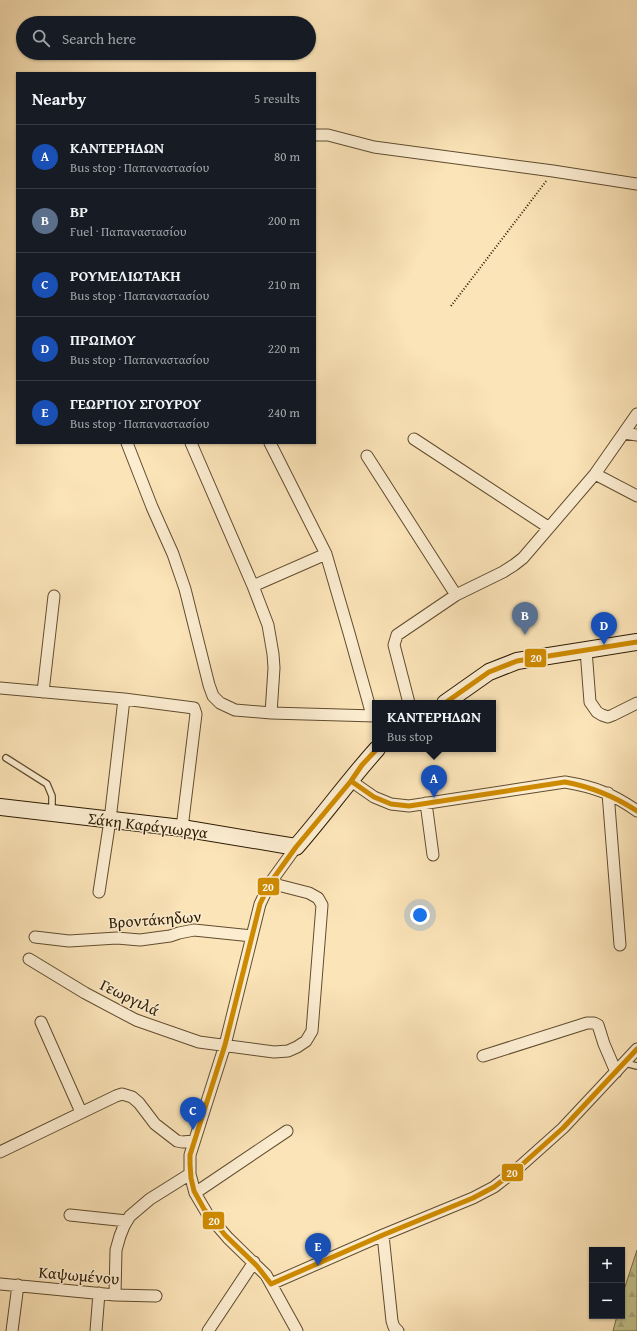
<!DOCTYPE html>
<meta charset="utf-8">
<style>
:root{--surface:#171b24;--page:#20242c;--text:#f1f3f6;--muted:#9ea1a6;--line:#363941;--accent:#c59692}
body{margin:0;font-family:"Gentium Book Plus",serif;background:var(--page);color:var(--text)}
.controls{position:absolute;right:12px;bottom:12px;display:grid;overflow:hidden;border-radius:0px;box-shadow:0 1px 3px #0004}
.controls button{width:36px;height:36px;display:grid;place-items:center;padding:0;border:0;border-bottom:1px solid var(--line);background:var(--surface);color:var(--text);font:20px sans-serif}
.you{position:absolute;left:420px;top:915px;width:14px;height:14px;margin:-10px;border:3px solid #fff;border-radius:50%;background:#1a73e8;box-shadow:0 0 0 6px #1a73e833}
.badge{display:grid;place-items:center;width:26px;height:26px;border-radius:50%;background:var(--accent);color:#fff;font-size:13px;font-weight:700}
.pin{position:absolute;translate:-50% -33px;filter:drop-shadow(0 1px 2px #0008)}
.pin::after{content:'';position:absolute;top:21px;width:14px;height:12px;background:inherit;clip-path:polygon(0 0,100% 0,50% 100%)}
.popup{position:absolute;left:372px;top:700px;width:124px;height:52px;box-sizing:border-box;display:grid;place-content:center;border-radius:0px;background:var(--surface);filter:drop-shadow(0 1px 3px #0005);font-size:13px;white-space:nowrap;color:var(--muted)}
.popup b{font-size:15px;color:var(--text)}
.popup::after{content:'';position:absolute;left:50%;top:100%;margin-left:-8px;border:8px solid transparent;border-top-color:var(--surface)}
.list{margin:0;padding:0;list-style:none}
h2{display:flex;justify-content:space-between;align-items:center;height:52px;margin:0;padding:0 16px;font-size:17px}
h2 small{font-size:13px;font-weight:400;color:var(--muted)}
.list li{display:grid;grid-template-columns:26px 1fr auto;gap:12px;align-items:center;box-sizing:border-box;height:64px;padding:0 16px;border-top:1px solid var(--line)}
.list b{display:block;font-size:15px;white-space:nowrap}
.list p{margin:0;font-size:13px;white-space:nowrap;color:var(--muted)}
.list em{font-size:13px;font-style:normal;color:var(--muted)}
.icon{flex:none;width:22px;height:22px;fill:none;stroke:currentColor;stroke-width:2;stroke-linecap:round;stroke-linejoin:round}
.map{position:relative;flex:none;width:637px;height:1331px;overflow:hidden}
.search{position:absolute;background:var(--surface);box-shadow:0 1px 3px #0004;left:16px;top:16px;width:300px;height:44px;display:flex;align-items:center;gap:10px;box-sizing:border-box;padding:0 14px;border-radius:22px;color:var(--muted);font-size:15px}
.panel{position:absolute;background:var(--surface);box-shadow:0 1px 3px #0004;left:16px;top:72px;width:300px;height:372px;border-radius:0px}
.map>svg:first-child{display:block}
.forest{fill:url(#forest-firs);stroke:#776e46}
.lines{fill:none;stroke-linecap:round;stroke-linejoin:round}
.lane-casing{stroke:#604c2e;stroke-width:8}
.street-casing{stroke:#604c2e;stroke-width:13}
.secondary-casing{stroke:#2c1a00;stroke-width:18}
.path{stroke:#2c1a00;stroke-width:2;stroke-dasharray:1 2;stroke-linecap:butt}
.lane{stroke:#fcedd1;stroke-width:5.5}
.street{stroke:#fcedd1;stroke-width:11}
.secondary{stroke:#fcedd1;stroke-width:16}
.bus-1-casing{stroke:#fcedd1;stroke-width:8}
.bus-1{stroke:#ce8a00;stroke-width:5}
.labels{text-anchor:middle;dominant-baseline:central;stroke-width:3;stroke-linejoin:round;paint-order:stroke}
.street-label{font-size:16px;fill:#2c1a00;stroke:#fcedd1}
.line-badge{stroke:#fcedd1;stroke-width:1.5}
.badge-label{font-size:11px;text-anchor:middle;font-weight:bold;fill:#fff}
</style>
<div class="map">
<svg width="637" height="1331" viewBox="0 0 637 1331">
<defs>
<pattern id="forest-firs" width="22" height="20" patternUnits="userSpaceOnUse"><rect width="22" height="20" fill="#c2c38d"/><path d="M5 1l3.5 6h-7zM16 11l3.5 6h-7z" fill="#a7a778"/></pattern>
</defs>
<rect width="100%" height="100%" fill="#fbe4b8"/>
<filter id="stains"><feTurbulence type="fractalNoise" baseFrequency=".005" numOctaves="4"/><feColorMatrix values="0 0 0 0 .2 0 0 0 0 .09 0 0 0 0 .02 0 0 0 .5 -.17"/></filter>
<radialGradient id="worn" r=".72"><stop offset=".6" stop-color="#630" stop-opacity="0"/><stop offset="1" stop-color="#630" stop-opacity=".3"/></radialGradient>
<path class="forest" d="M637,1250V1331H613L617,1316H622V1296Z"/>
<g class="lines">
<defs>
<path id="lane" d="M6,758L47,784L52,796V811
M625,1063L637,1066"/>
<path id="street" d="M315,135H328L374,147L553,171L637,184
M624,433L637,435
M414,439L548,527
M127,443L152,507L173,554L185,589L209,685L213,696L220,703L235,710L271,713L375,716
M191,443L253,586L268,625L273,654L274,668L271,713
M270,443L326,554L349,633L372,715
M367,456L456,595
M595,474L637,496
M253,586L326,554
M586,650L590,702L597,712L602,715L608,717L613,715L637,703
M0,688L124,699L194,708L196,714L182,828
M43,692L54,596
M409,703L394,645L397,635L456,595L503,572L514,565L523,558L595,474L637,414
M351,781L374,797L391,804L409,806L565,782C595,787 613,794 637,811
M608,793L620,945
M426,803L433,855
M296,847L270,883L260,904L225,1045L190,1155V1174L195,1193L208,1215L228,1238L266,1275L297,1331
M99,892L110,820L124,699
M35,937L69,941L117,938L140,940L170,936L179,933L194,930L252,936
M29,959L85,993L136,1020L199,1042L274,1052L288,1051L297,1047L306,1041L312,1031L322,905L318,898L309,893L270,883
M41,1022L81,1112
M483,1056L587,1023H594L598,1025L604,1044L616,1072
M0,1152L116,1096L122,1094L132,1097L139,1103L155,1124L177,1141L182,1142L194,1141
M195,1193L287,1131
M70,1215L127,1221
M383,1235L392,1321L394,1327L398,1331
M0,1284L115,1295L156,1296
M271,1284L383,1235L473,1198L494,1187L516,1170L563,1128L637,1049
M115,1295L116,1250L120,1236L124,1226L130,1216L150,1199L190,1174
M12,1331L18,1285
M96,1331L99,1293
M208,1331L254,1262"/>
<path id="secondary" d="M445,703L489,672L517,661L637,642
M0,807L182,828L296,847C324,815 349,780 377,749"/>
</defs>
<use href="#lane" class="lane-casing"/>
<use href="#street" class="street-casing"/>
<use href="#secondary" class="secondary-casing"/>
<path class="path" d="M451,306L547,180"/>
<use href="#lane" class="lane"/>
<use href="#street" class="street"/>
<use href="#secondary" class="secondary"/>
<defs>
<path id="bus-1" d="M445,703L489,672L517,661L637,642
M377,749L362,765L351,781L296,847L270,883L260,904L225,1045L190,1155V1164L191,1178L194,1191L204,1209L225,1235L257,1266L271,1284L383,1235L473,1198L494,1187L516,1170L563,1128L637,1049
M351,781L374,797L391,804L409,806L565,782C592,787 614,796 637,811"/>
</defs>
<use href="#bus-1" class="bus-1-casing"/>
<use href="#bus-1" class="bus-1"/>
</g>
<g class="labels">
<g class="street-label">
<text transform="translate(148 825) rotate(7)">Σάκη Καράγιωργα</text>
<text transform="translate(155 919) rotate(-4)">Βροντάκηδων</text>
<text transform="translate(130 997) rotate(26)">Γεωργιλά</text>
<text transform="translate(79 1275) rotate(5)">Καψωμένου</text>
</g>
</g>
<g class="line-badge">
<rect x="524" y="648" width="23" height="20" rx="4" fill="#ce8a00"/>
<rect x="257" y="877" width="23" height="19" rx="4" fill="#ce8a00"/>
<rect x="501" y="1163" width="23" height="19" rx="4" fill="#ce8a00"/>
<rect x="202" y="1211" width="23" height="19" rx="4" fill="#ce8a00"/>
</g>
<g class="badge-label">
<text x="536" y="662">20</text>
<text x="268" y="891">20</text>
<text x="512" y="1177">20</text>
<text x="214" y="1225">20</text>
</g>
<rect width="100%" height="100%" filter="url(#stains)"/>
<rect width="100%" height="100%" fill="url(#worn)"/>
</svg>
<div class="controls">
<button>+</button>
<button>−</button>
</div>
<div class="you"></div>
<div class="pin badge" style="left:434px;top:798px;background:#1a4fb4">A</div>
<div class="popup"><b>ΚΑΝΤΕΡΗΔΩΝ</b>Bus stop</div>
<div class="pin badge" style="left:525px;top:635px;background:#5c6f8a">B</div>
<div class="pin badge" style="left:193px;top:1130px;background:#1a4fb4">C</div>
<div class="pin badge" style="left:604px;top:645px;background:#1a4fb4">D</div>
<div class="pin badge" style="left:318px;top:1266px;background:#1a4fb4">E</div>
<div class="search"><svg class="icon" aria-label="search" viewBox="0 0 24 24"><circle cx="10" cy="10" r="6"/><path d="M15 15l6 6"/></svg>Search here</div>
<section class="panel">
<h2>Nearby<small>5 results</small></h2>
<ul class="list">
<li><span class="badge" style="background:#1a4fb4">A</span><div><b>ΚΑΝΤΕΡΗΔΩΝ</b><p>Bus stop · Παπαναστασίου</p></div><em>80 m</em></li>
<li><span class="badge" style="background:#5c6f8a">B</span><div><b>BP</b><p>Fuel · Παπαναστασίου</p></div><em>200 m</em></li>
<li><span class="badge" style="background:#1a4fb4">C</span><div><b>ΡΟΥΜΕΛΙΩΤΑΚΗ</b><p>Bus stop · Παπαναστασίου</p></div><em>210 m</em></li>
<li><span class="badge" style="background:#1a4fb4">D</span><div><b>ΠΡΩΙΜΟΥ</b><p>Bus stop · Παπαναστασίου</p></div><em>220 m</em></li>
<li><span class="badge" style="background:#1a4fb4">E</span><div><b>ΓΕΩΡΓΙΟΥ ΣΓΟΥΡΟΥ</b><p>Bus stop · Παπαναστασίου</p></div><em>240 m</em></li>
</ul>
</section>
</div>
